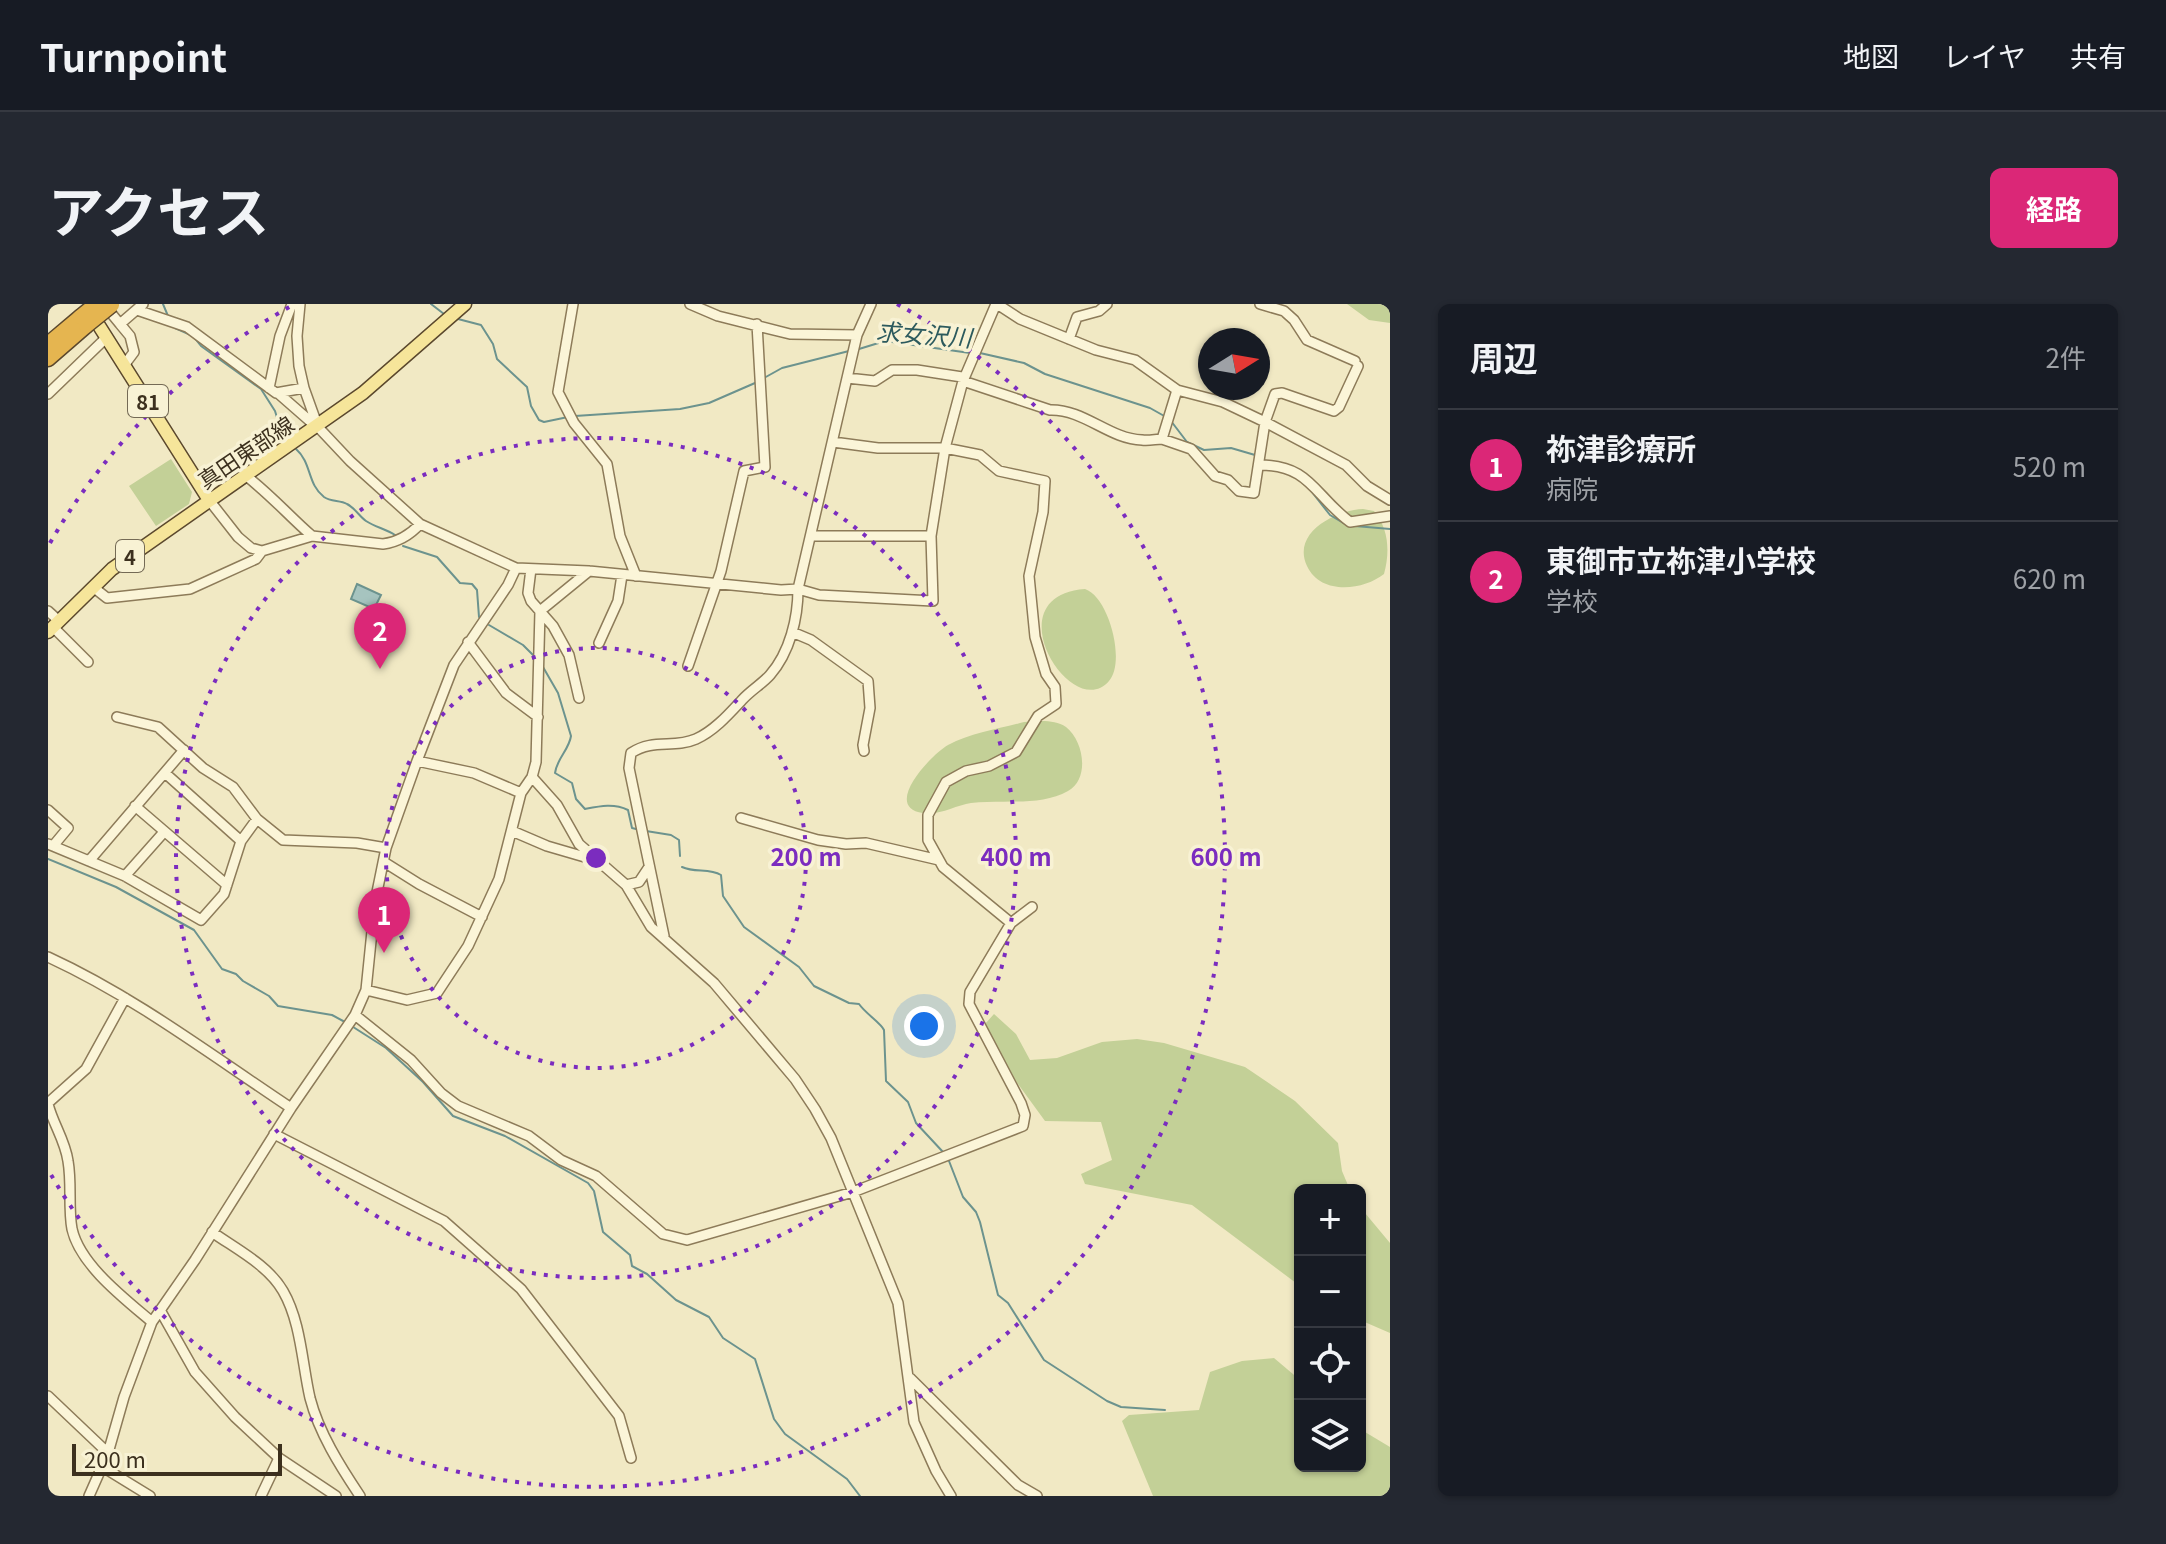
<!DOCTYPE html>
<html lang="ja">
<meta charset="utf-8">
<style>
:root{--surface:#171b24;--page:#242831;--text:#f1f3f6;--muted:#9ea1a6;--line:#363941;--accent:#db2777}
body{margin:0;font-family:Georgia,"Noto Sans JP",serif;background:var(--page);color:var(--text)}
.controls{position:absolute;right:24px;bottom:24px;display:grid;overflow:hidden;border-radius:12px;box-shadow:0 2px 6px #0004}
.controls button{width:72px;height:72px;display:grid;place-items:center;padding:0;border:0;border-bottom:2px solid var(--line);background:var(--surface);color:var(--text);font:40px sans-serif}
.compass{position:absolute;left:1150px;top:24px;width:72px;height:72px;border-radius:50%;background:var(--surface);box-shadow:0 2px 6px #0004;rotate:79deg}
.scale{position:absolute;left:24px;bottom:20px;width:210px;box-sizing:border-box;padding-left:8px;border:4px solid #3c301e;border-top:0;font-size:22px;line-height:28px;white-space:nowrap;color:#3c301e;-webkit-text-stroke:6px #f8f2d4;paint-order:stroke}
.you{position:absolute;left:876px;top:722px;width:28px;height:28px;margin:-20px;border:6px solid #fff;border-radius:50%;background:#1a73e8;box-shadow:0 0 0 12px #1a73e833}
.badge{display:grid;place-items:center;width:52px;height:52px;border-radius:50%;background:var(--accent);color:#fff;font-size:26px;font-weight:700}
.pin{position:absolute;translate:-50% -66px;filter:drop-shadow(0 2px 4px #0008)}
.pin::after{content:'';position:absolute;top:42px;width:28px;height:24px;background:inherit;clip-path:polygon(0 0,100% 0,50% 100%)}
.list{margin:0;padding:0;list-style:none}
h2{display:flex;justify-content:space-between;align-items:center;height:104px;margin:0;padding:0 32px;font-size:34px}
h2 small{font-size:26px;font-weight:400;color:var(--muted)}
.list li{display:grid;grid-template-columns:52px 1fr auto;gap:24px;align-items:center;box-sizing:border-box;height:112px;padding:0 32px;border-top:2px solid var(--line)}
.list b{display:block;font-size:30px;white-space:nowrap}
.list p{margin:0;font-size:26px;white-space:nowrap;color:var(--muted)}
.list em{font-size:26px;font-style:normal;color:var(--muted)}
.icon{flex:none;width:44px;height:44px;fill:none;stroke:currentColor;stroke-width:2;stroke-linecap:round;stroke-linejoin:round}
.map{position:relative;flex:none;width:1342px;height:1192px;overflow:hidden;border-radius:12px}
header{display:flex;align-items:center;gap:48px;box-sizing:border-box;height:112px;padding:0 40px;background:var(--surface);border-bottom:2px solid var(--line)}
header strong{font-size:38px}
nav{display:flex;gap:44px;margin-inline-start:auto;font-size:28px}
.intro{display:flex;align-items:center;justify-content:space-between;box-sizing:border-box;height:192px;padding:0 48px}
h1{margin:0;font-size:56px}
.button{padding:20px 36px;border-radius:12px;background:var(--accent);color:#fff;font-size:28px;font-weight:700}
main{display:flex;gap:48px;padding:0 48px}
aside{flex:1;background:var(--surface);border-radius:12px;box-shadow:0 2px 6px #0004}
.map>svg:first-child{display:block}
.green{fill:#c3d097}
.water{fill:#a6c4bf;stroke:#6c938e;stroke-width:2}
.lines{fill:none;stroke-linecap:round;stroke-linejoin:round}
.stream{stroke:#6c938e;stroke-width:2}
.minor-casing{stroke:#8d7b59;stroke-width:12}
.major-casing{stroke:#5b482d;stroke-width:15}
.highway-casing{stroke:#5b482d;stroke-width:17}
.minor{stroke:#fbf5d8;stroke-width:9}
.major{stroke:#f6e59a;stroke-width:12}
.highway{stroke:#e5b550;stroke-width:14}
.highway-bridge-casing{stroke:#5b482d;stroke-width:17;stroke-linecap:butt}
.highway-bridge{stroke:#e5b550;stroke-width:14}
.ring{fill:none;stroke:#7b2cbf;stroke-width:4;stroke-dasharray:4 8}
.labels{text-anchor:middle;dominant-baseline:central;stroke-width:7;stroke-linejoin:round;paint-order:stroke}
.shield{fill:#f8f2d4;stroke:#746a55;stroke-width:2}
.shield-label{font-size:20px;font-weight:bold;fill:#3c301e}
.street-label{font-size:22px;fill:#3c301e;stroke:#f8f2d4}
.water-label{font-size:24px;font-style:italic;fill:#2c5a5d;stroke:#f8f2d4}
.centre{fill:#7b2cbf;stroke:#f8f2d4;stroke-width:4}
.ring-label{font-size:24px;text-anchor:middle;font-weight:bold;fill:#7b2cbf;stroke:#f8f2d4;stroke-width:7;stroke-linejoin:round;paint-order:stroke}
</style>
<header>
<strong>Turnpoint</strong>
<nav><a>地図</a><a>レイヤ</a><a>共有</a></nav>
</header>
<div class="intro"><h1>アクセス</h1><a class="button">経路</a></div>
<main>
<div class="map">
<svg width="1342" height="1192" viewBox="0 0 1342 1192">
<rect width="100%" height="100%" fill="#f1e9c4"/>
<path class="green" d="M1299,0H1342V19L1321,16Z
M123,155L144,188L141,200L108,222L81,182Z
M1315,205L1326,207C1341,225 1342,248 1336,270C1316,286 1273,292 1259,262C1243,228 1289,206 1315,205Z
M1037,285C1061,293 1078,358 1061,377C1024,420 944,292 1037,285Z
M976,418C990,417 1006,415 1018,423C1036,437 1042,475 1020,487C992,503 954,495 923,499C908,501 891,512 875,509C833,503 884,450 900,441C923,429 951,425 976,418Z
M946,710L968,730L982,756L1009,754L1054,738L1089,735L1116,739L1197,763L1247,797L1290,839L1294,867L1302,886H1252V982L1144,901L1037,880L1033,870L1064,856L1053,818L997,817L967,776L937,720Z
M1312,903L1342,939V1029L1312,1016Z
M1226,1054L1252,1076V1162H1312V1125L1342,1143V1192H1105L1074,1117L1081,1111L1151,1106L1162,1068L1194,1057Z"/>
<path class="water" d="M309,280L333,291L326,305L303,295Z"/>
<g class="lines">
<path class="stream" d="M115,0L120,12
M383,0L396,10
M410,15L433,21L445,40L449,55L479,83L483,102L491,116L496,118L520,113
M127,24L145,32L153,42L213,85L227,107L236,136
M811,45L837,37L922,49
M932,49L976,59L997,70L1102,104L1118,113
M716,74L734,64L801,47
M527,112L632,105L661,99L707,79
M1123,117L1139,138L1156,146L1183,144L1207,151
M248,145C264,159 259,180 276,193C283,198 292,196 299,200C307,204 312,213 318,217C327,223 338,225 347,231
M1260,183L1282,211L1297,220
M1307,222L1342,225
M355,242L389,253L412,279L424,280L429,286L431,313
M441,321L475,341L486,352
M495,363L510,389L523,432C521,446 509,454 507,469L524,479L528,495L537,505C552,502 566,499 580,506L584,524L588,525
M598,527L623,531L631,536L632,552
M0,555L68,583L146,626L174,665L188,670L195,677L221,692L230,702L284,711L297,718
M634,563C647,569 661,564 673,571L675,592L696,623L751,663L766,682L801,699L811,700C818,710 833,719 836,726L838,777L860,798L868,819L895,848
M302,721L338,744L375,778L405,812L457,832L540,879L546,887L555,928L582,951L584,962L599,970L628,996L661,1013L675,1034L707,1055L726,1115L737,1130L799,1175L812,1192
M901,857L915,893L928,908L932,918L950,991L960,999L996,1056L1059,1097L1073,1103L1117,1106"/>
<defs>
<path id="minor" d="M252,0L249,32L251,62L256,84L270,123L302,157L372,220L468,264L541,267L733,286L750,285L771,291L885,297L883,232L897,144L915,77L948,0
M525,0L510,88L526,119L559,160L572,232L588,272
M642,0L670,12L742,30L809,31
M949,0L972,15L1048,46L1087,56L1129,86L1175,98L1217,118L1298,161L1319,182L1342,196
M1212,0L1236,7L1246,16L1259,36L1307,57
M58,3L72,20L95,0
M89,6L139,23L228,89L256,84
M72,20L82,32L86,48L77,60
M1021,35L1029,13L1051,7L1059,0
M799,74L827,77L844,66H869L914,73L915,77L1002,106C1036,105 1061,135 1094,136C1101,137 1108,135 1114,135L1129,86
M221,84L232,32L244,0
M0,90L59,33
M231,90L263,118
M1114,135L1143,145L1167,172L1180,176L1191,187L1206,189L1217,118L1227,90L1234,89L1286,107L1291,103L1310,62
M785,138L830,144H897L932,151L951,167L997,177L995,208L981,272L987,333L998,370L1007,383L1008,400L990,412L968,448L941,462L918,467L898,478L880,511V536L895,563L963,619
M1212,161C1262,161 1266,191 1302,218L1342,212
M197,171C222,190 241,212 264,232
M161,196L190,233L203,244L214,247L264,232L335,240C350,238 362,231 372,220
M764,232H883
M483,265L480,289L483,297L505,322L521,351L531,394
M45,283L59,294L142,285L208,255L214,247
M0,307L11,317
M5,323L40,358
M744,328L763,336L820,377L822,404L815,441L816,447
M420,338L458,389L490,413
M551,339L570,297L574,271
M640,362L673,267L696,167L717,163L709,20
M69,413L110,423L155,464L185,483L209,515L235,536L309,539L338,544
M369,457L426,469L473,489
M117,469L193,537
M484,473L509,501L531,540L578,581L603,623L666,679L747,775L767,805L783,834L850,999L866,1118L888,1167L903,1192
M87,502L179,581
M0,506L20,524L5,542
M693,514L770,536L798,540L818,539L891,556
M464,527L499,542L547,556
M0,540L77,572L153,616L176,590L193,537L209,515
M41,557L136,446
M336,558L371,580L434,613
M77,572L116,528
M578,581L591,578L601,563
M616,632L581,464L583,449C606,434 625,445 648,435C666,427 681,410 694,396C703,386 714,380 722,371C742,348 750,314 750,285L809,31L823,0
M0,653C87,693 163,751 243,804
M318,686L359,696L389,689L420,642L451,575L473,489L484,473L488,458L492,307L541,267
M307,711L363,756L393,789L410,802L481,832L513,856L548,872L615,930L639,936L805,888L975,822L977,811L973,799L921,700L922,688L963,619L984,603
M0,799L38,765L77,694
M0,800C5,820 17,836 20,857C24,880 20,903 24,925C32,961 77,995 104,1018
M226,830L396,917L473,985L571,1112L583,1154
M164,928C188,945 220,961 235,987C253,1018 254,1059 262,1094C271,1129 292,1162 312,1192
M112,1006L147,1068L187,1113L231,1154L288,1192
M862,1074L970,1181L989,1192
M0,1092L60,1149
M53,1162L102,1192
M41,1192L60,1149L76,1093L104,1018L147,956L243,804L307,711L318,686L327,598L338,544L369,457L406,361L460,281L468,264
M213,1192L231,1154"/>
<path id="major" d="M43,9L161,196
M0,328L64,265L315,89L417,0"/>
<path id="highway" d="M0,40L32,13
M0,55L38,22"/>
</defs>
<use href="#minor" class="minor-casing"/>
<use href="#major" class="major-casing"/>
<use href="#highway" class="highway-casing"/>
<use href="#minor" class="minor"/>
<use href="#major" class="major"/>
<use href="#highway" class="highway"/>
<defs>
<path id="highway-bridge" d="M32,13L48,0
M38,22L64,1"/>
</defs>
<use href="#highway-bridge" class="highway-bridge-casing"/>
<use href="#highway-bridge" class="highway-bridge"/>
</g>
<g class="ring">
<circle cx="548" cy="554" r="210"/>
<circle cx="548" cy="554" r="420"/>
<path d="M2 239A630 630 0 0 1 247 0M849 0A630 630 0 1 1 2 869"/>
</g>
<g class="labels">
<g class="shield">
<rect x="80" y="81" width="40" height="32" rx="6"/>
<rect x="68" y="236" width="28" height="32" rx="6"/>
</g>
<g class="shield-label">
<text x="100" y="97">81</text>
<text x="82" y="252">4</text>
</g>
<g class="street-label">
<text transform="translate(197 147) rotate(-34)">真田東部線</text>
</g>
<g class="water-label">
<text transform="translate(876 29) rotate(4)">求女沢川</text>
</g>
</g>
<circle cx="548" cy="554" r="12" class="centre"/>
<g class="ring-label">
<text x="758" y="562">200 m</text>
<text x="968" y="562">400 m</text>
<text x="1178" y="562">600 m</text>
</g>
</svg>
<div class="controls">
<button>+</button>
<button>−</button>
<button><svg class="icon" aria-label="locate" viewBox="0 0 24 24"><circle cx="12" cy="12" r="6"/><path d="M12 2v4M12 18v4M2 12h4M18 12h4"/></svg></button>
<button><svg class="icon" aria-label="layers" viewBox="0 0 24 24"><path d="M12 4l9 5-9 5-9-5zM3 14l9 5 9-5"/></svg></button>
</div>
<svg class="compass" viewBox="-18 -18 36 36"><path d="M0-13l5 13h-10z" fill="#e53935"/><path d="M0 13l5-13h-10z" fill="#9ea1a6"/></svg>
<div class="scale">200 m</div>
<div class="you"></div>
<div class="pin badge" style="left:336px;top:649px">1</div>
<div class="pin badge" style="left:332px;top:365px">2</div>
</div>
<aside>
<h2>周辺<small>2件</small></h2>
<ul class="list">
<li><span class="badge">1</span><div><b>祢津診療所</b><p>病院</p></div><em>520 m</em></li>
<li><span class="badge">2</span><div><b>東御市立祢津小学校</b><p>学校</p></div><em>620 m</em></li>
</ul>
</aside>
</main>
